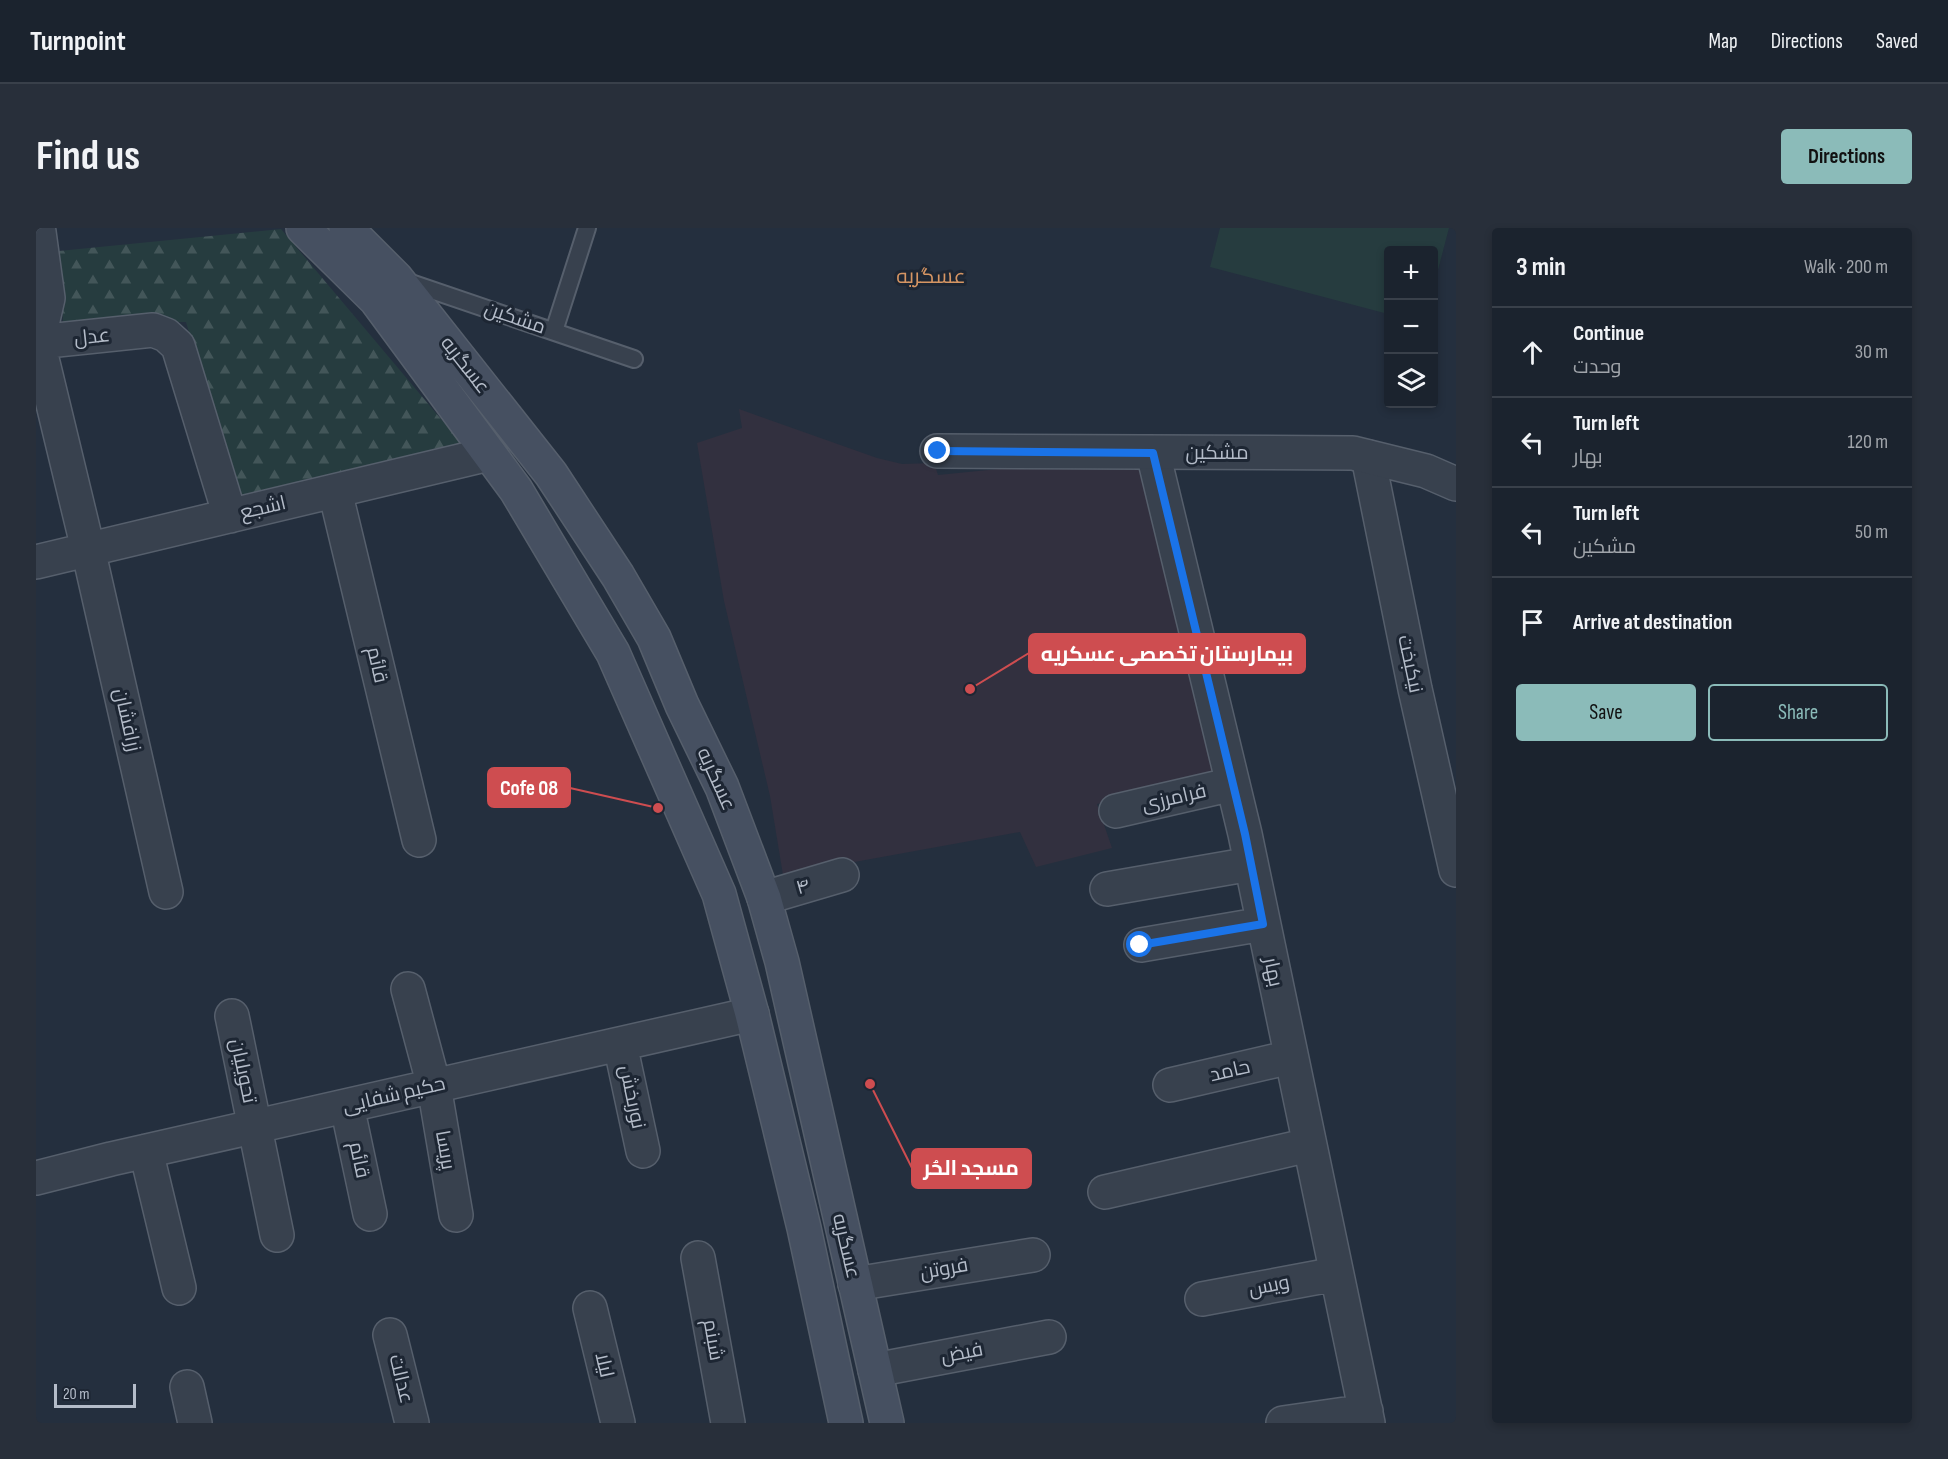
<!DOCTYPE html>
<meta charset="utf-8">
<style>
:root{--surface:#1b232e;--page:#282f3a;--text:#f1f3f6;--muted:#a0a4aa;--line:#39404a;--accent:#8bbbb9}
body{margin:0;font-family:"Sofia Sans Condensed",Cairo,sans-serif;background:var(--page);color:var(--text)}
.controls{position:absolute;right:18px;top:18px;display:grid;overflow:hidden;border-radius:6px;box-shadow:0 3px 9px #0003}
.controls button{width:54px;height:54px;display:grid;place-items:center;padding:0;border:0;border-bottom:2px solid var(--line);background:var(--surface);color:var(--text);font:30px sans-serif}
.scale{position:absolute;left:18px;bottom:15px;width:82px;box-sizing:border-box;padding-left:6px;border:3px solid #b4bcc9;border-top:0;font-size:16px;line-height:21px;white-space:nowrap;color:#b4bcc9;-webkit-text-stroke:4px #1d2633;paint-order:stroke}
.stop{position:absolute;width:18px;height:18px;margin:-14px;border:4px solid #1a73e8;border-radius:50%;background:#fff}
.stop.end{background:#1a73e8;border-color:#fff;box-shadow:0 2px 6px #0008}
.list{margin:0;padding:0;list-style:none}
h2{display:flex;justify-content:space-between;align-items:center;height:78px;margin:0;padding:0 24px;font-size:26px}
h2 small{font-size:20px;font-weight:400;color:var(--muted)}
.list li{display:grid;grid-template-columns:39px 1fr auto;gap:18px;align-items:center;box-sizing:border-box;height:90px;padding:0 24px;border-top:2px solid var(--line)}
.list b{display:block;font-size:22px;white-space:nowrap}
.list p{margin:0;font-size:20px;white-space:nowrap;color:var(--muted)}
.list em{font-size:20px;font-style:normal;color:var(--muted)}
.actions{display:flex;gap:12px;padding:18px 24px}
.actions a{flex:1;padding:14px 0;border:2px solid var(--accent);border-radius:6px;text-align:center;font-size:21px;color:var(--accent)}
.actions .main{background:var(--accent);color:#111}
.icon{flex:none;width:33px;height:33px;fill:none;stroke:currentColor;stroke-width:2;stroke-linecap:round;stroke-linejoin:round}
.map{position:relative;flex:none;width:1420px;height:1195px;overflow:hidden;border-radius:6px}
header{display:flex;align-items:center;gap:36px;box-sizing:border-box;height:84px;padding:0 30px;background:var(--surface);border-bottom:2px solid var(--line)}
header strong{font-size:28px}
nav{display:flex;gap:33px;margin-inline-start:auto;font-size:21px}
.intro{display:flex;align-items:center;justify-content:space-between;box-sizing:border-box;height:144px;padding:0 36px}
h1{margin:0;font-size:42px}
.button{padding:15px 27px;border-radius:6px;background:var(--accent);color:#111;font-size:21px;font-weight:700}
main{display:flex;gap:36px;padding:0 36px}
aside{flex:1;background:var(--surface);border-radius:6px;box-shadow:0 3px 9px #0003}
.map>svg:first-child{display:block}
.medical{fill:#32303f}
.forest{fill:url(#forest-firs)}
.park{fill:#263c3f}
.lines{fill:none;stroke-linecap:round;stroke-linejoin:round}
.service-casing{stroke:#565f6c;stroke-width:20}
.minor-casing{stroke:#565f6c;stroke-width:36}
.tertiary-casing{stroke:#565f6c;stroke-width:36}
.secondary-casing{stroke:#565f6c;stroke-width:36}
.service{stroke:#38414e;stroke-width:16}
.minor{stroke:#38414e;stroke-width:33}
.tertiary{stroke:#38414e;stroke-width:33}
.secondary{stroke:#465061;stroke-width:33}
.route{stroke:#1a73e8;stroke-width:8}
.labels{text-anchor:middle;dominant-baseline:central;stroke-width:6;stroke-linejoin:round;paint-order:stroke}
.street-label{font-size:20px;fill:#b4bcc9;stroke:#1d2633}
.neighbourhood-label{font-size:21px;fill:#d59563;stroke:#1d2633}
.leader{fill:none;stroke:#ce4d50;stroke-width:2}
.callout-dot{fill:#ce4d50;stroke:#1d2633;stroke-width:2}
.callout{fill:#ce4d50;stroke:#ce4d50;stroke-width:2}
.callout-label{font-size:21px;text-anchor:middle;font-weight:bold;fill:#fff}
</style>
<header>
<strong>Turnpoint</strong>
<nav><a>Map</a><a>Directions</a><a>Saved</a></nav>
</header>
<div class="intro"><h1>Find us</h1><a class="button">Directions</a></div>
<main>
<div class="map">
<svg width="1420" height="1195" viewBox="0 0 1420 1195">
<defs>
<pattern id="forest-firs" width="22" height="20" patternUnits="userSpaceOnUse" patternTransform="scale(1.5)"><rect width="22" height="20" fill="#263c3f"/><path d="M5 1l3.5 6h-7zM16 11l3.5 6h-7z" fill="#435659"/></pattern>
</defs>
<rect width="100%" height="100%" fill="#242f3e"/>
<path class="medical" d="M703,181L841,230L866,236L898,235L902,247L983,239L1108,241L1178,548L1061,576L1076,620L1000,639L984,604L747,647L734,568L688,373L661,215L706,200Z"/>
<path class="forest" d="M245,1L426,216L202,274L150,94H27L23,23Z"/>
<path class="park" d="M1184,0H1413L1398,57V22H1352V86L1174,39Z"/>
<g class="lines">
<defs>
<path id="service" d="M369,53L598,131
M518,103L551,0"/>
<path id="minor" d="M3,4L12,70L2,114L52,321L130,664
M2,114L117,102L130,107L142,118L194,288
M1117,225L1209,606L1332,1195
M1332,229L1379,461L1420,642
M299,263L383,612
M0,334L453,226
M1080,583L1197,556
M1071,661L1215,636
M728,670L806,647
M1105,717L1227,696
M372,761L398,858L420,987
M196,788L241,1007
M584,816L607,923
M1134,857L1255,829
M311,878L334,986
M110,923L143,1060
M0,950L75,931L716,786
M1069,964L1273,917
M662,1030L692,1195
M819,1056L997,1027
M1166,1071L1300,1046
M554,1080L582,1195
M354,1107L376,1195
M839,1142L1013,1109
M151,1159L159,1195
M1247,1195L1330,1183"/>
<path id="tertiary" d="M901,223L1317,225L1390,243L1420,256"/>
<path id="secondary" d="M267,0L340,72L480,262L577,425L683,666L716,786L768,1000L810,1195
M310,0L360,50L515,246L582,348L618,410L646,477L686,559L728,670L746,734L851,1195"/>
</defs>
<use href="#service" class="service-casing"/>
<use href="#minor" class="minor-casing"/>
<use href="#tertiary" class="tertiary-casing"/>
<use href="#secondary" class="secondary-casing"/>
<use href="#service" class="service"/>
<use href="#minor" class="minor"/>
<use href="#tertiary" class="tertiary"/>
<use href="#secondary" class="secondary"/>
</g>
<g class="lines">
<path class="route" d="M902,223L1117,225L1209,606L1227,696L1104,717"/>
</g>
<g class="labels">
<g class="street-label">
<text transform="translate(479 90) rotate(19)">مشکین</text>
<text transform="translate(56 109) rotate(-6)">عدل</text>
<text transform="translate(429 137) rotate(52)">عسگریه</text>
<text x="1181" y="225">مشکین</text>
<text transform="translate(227 280) rotate(-13)">اشجع</text>
<text transform="translate(1374 436) rotate(78)">نیکبخت</text>
<text transform="translate(341 437) rotate(77)">قائم</text>
<text transform="translate(91 492) rotate(77)">زرافشان</text>
<text transform="translate(680 551) rotate(66)">عسگریه</text>
<text transform="translate(1138 570) rotate(-13)">فرامرزی</text>
<text transform="translate(767 659) rotate(-16)">۴</text>
<text transform="translate(1237 744) rotate(78)">بهار</text>
<text transform="translate(207 843) rotate(78)">تحویلیان</text>
<text transform="translate(1194 843) rotate(-13)">حامد</text>
<text transform="translate(358 867) rotate(-13)">حکیم شفایی</text>
<text transform="translate(596 869) rotate(78)">نوربخش</text>
<text transform="translate(409 922) rotate(80)">پریسا</text>
<text transform="translate(323 932) rotate(78)">قائم</text>
<text transform="translate(810 1018) rotate(77)">عسگریه</text>
<text transform="translate(908 1041) rotate(-10)">فروتن</text>
<text transform="translate(1233 1058) rotate(-11)">ویس</text>
<text transform="translate(677 1112) rotate(80)">شبنم</text>
<text transform="translate(926 1125) rotate(-11)">فیض</text>
<text transform="translate(568 1137) rotate(77)">لیلا</text>
<text transform="translate(365 1151) rotate(76)">عدالت</text>
</g>
<g class="neighbourhood-label">
<text x="895" y="48">عسگریه</text>
</g>
</g>
<path class="leader" d="M934 461L993 425M622 580L534 560M834 856L876 940"/>
<g class="callout-dot">
<circle cx="934" cy="461" r="6"/>
<circle cx="622" cy="580" r="6"/>
<circle cx="834" cy="856" r="6"/>
</g>
<g class="callout">
<rect x="993" y="406" width="276" height="39" rx="6"/>
<rect x="452" y="540" width="82" height="39" rx="6"/>
<rect x="876" y="921" width="119" height="39" rx="6"/>
</g>
<g class="callout-label">
<text x="1131" y="433">بیمارستان تخصصی عسکریه</text>
<text x="493" y="567">Cofe 08</text>
<text x="935" y="947">مسجد الحُر</text>
</g>
</svg>
<div class="controls">
<button>+</button>
<button>−</button>
<button><svg class="icon" aria-label="layers" viewBox="0 0 24 24"><path d="M12 4l9 5-9 5-9-5zM3 14l9 5 9-5"/></svg></button>
</div>
<div class="scale">20 m</div>
<div class="stop" style="left:1104px;top:717px"></div>
<div class="stop end" style="left:902px;top:223px"></div>
</div>
<aside>
<h2>3 min<small>Walk · 200 m</small></h2>
<ul class="list">
<li><svg class="icon" aria-label="ahead" viewBox="0 0 24 24"><path d="M12 20V5M6 11l6-6 6 6"/></svg><div><b>Continue</b><p>وحدت</p></div><em>30 m</em></li>
<li><svg class="icon" aria-label="left" viewBox="0 0 24 24"><path d="M17 20v-9H6M10 6l-5 5 5 5"/></svg><div><b>Turn left</b><p>بهار</p></div><em>120 m</em></li>
<li><svg class="icon" aria-label="left" viewBox="0 0 24 24"><path d="M17 20v-9H6M10 6l-5 5 5 5"/></svg><div><b>Turn left</b><p>مشکین</p></div><em>50 m</em></li>
<li><svg class="icon" aria-label="arrive" viewBox="0 0 24 24"><path d="M6 21V4h12l-3 4 3 4H6"/></svg><div><b>Arrive at destination</b></div></li>
</ul>
<div class="actions"><a class="main">Save</a><a>Share</a></div>
</aside>
</main>
